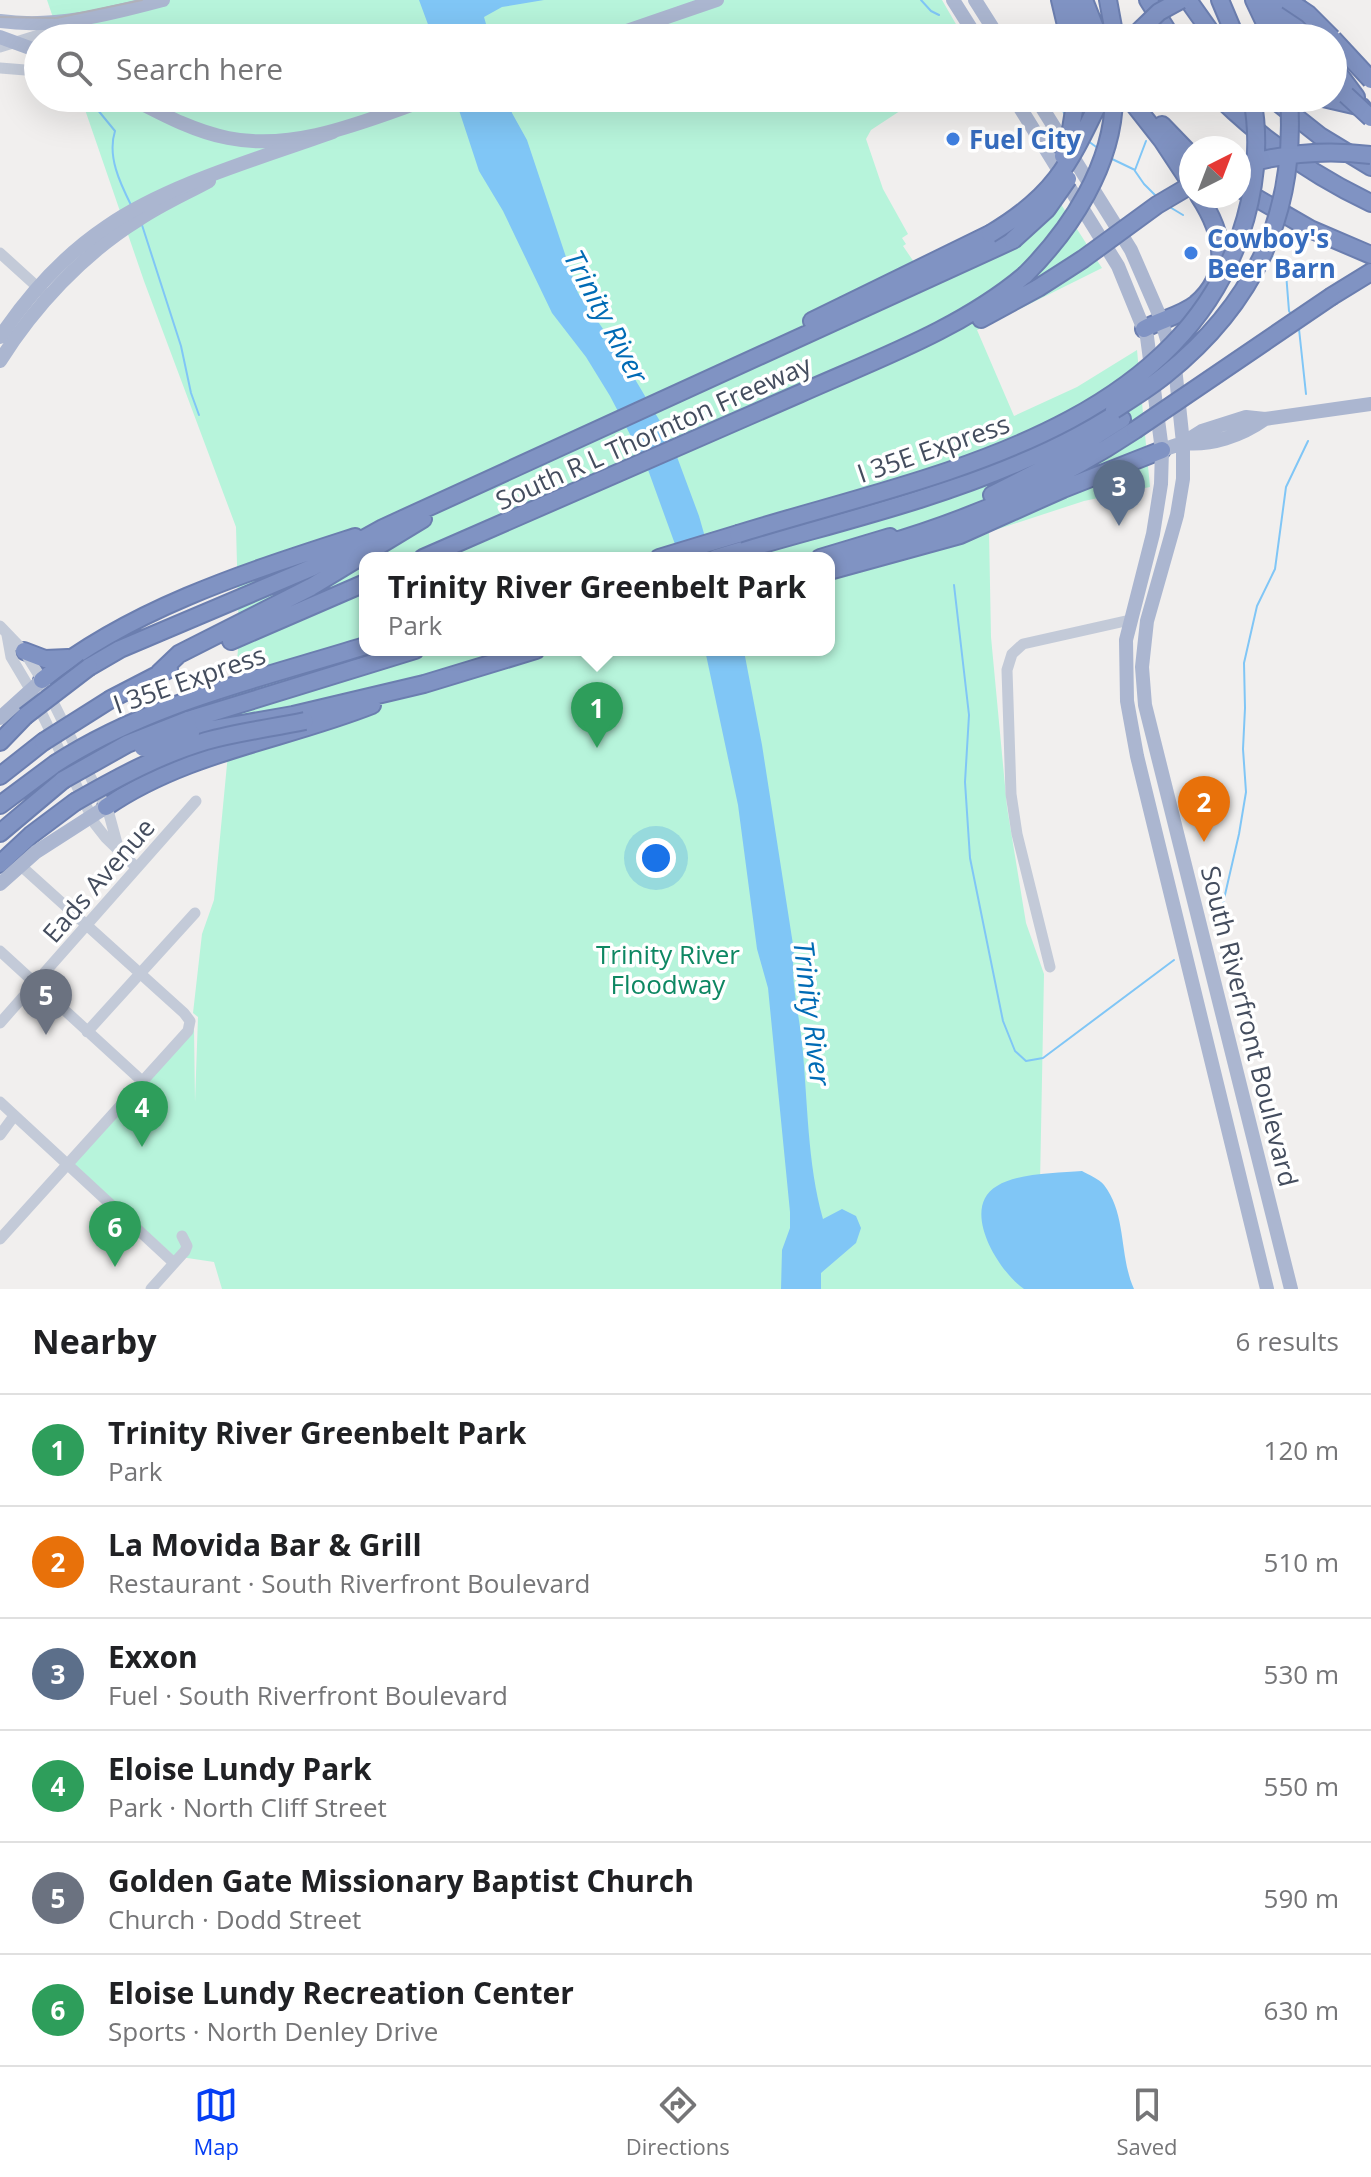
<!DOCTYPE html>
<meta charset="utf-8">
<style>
:root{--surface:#fff;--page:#f2f2f2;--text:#202124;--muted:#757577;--line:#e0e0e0;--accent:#053ef4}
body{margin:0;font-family:"Open Sans",sans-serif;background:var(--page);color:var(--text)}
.compass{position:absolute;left:1179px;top:136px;width:72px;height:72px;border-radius:50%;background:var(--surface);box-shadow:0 8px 32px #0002;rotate:42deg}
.you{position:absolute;left:656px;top:858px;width:28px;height:28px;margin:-20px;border:6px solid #fff;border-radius:50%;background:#1a73e8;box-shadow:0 0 0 12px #1a73e833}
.badge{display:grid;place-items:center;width:52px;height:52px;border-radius:50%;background:var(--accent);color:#fff;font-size:26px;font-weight:700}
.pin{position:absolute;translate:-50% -66px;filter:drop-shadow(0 2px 4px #0008)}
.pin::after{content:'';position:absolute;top:42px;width:28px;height:24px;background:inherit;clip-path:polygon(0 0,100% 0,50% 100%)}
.popup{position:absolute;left:359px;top:552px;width:476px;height:104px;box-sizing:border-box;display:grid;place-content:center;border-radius:16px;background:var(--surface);filter:drop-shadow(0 2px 6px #0005);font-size:26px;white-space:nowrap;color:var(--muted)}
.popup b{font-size:30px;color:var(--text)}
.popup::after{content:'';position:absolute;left:50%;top:100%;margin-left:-16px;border:16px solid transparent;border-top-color:var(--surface)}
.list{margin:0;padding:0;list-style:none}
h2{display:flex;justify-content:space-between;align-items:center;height:104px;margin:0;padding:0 32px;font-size:34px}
h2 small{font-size:26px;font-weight:400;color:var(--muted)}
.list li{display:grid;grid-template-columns:52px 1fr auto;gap:24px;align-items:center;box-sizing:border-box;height:112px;padding:0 32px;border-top:2px solid var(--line)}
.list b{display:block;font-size:30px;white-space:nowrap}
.list p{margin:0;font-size:26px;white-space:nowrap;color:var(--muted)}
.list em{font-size:26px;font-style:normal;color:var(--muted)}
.icon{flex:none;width:44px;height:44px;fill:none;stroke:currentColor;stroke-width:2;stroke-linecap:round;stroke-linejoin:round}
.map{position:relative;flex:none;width:1371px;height:1289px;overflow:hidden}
.search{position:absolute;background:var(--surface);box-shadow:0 8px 32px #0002;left:24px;right:24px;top:24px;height:88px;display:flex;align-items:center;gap:20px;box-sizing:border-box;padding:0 28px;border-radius:44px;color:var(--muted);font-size:30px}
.sheet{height:776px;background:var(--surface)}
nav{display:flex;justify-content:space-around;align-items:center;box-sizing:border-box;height:112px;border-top:2px solid var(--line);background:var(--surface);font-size:22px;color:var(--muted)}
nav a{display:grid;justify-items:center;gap:4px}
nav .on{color:var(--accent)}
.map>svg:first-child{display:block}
.green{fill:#b7f4db;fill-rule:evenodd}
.water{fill:#80c6f6}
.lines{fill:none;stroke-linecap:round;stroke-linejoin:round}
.stream{stroke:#80c6f6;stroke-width:2}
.highway-casing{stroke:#6b7eaf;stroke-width:20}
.minor{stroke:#c3cad8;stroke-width:11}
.major{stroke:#abb6d0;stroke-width:14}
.highway{stroke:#8093c3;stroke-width:16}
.tram{stroke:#b0b1ba;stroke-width:2}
.highway-bridge-casing{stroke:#6b7eaf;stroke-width:20;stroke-linecap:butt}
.major-bridge{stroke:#abb6d0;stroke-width:14}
.highway-bridge{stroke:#8093c3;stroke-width:16}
.shop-dot{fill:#3f7fe0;stroke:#fff;stroke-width:3}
.labels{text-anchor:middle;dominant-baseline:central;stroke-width:7;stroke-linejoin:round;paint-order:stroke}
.shop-label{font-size:26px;font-weight:bold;fill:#366cbe;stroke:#fff;text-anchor:start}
.street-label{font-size:26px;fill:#444d5e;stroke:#fff}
.park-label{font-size:26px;fill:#0d8762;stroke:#fff}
.water-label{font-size:28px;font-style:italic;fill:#006bb5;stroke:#fff}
</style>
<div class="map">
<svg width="1371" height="1289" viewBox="0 0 1371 1289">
<rect width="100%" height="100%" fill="#f1efee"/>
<path class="green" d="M47,0H942L964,38H60Z
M81,98H904L909,105L871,130L866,139L883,189L908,234L902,238L906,244L903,246L916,265L1005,218L1048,184L1102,268L977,330L1014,416L1077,387L1137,350L1150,487L1084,501L989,532L991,637L1007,807L1026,923L1044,974L1038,1289H222L214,1262L174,1256L74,1164L194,1029L195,1102L198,1017L193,1013L202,934L214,900L239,639L236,527L144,281ZM365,558H829V650H365Z"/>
<path class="water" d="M419,0H544L502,7L484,17L490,38H433Z
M455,98H507L512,113L527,140L578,293L617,349L670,438L699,516L711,558H680L647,467L610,396L586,357L552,313L503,211L479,171Z
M705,650L744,651L762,745L794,951C790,981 799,1012 802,1043C808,1102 807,1162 823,1219L842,1209L856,1216L861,1228L856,1243L821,1273V1289H781L782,1250L790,1228V1212L768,988L757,949L738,805Z
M1082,1171C1089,1175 1099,1179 1104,1185C1127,1215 1119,1256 1134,1289H1024C999,1272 959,1208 997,1186C1018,1173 1057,1173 1082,1171Z"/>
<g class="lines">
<path class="stream" d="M921,0L931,11L939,15
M1026,35L1027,38
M88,98L115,131C107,156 120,183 131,205
M1057,98L1065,115
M204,100L209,98
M1166,104L1169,98
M1088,141L1099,149
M1110,158L1135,170L1146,141
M1135,171L1144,184L1157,197
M1168,206L1183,215
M142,225L181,346L191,393L199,415
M1272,256L1286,273L1289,311L1292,316
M1288,273L1322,268
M1299,329L1306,394
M954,585L969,715L965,782L970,858L1003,1021L1015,1051L1026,1061L1043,1058L1174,960
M1218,925L1239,834L1246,792L1243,749L1245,708L1244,663L1257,606L1275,569L1286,487L1308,441"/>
<defs>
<path id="highway" d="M1060,0L1069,38
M1075,0L1083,38
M1084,0L1099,38
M1108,0L1115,38
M1148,0L1172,38
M1188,0L1215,38
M1220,0L1236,38
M1254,0L1272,38
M1267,0L1282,38
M1280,0L1300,38
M1299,8L1315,38
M1333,66L1356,97
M1129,98L1162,140L1191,184
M1220,98C1265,142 1314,176 1371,203
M1272,98L1320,136L1371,167
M1323,98L1362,107
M1162,125L1191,155
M1239,188L1310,229L1371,255
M1332,296L1371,272
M981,319L1038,288
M812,321L990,234
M1144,329C1160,320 1182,315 1196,304C1234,272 1222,231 1199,196
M992,495L1045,468L1122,419
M879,546C969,520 1057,482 1135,430
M423,558C549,504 675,449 801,393C877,359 961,329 1025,275
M659,558L738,534
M716,558C820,526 929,503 1029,458C1059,445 1086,427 1114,410
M820,558L890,537
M829,571L960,535L1063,489L1162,450
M231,641L365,583
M24,651L45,659L68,658
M89,667L120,649L311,568L383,528L1013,240
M159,673L179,654L311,587L423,519
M42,680C132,608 247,572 355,537
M111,699L169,669
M188,720L415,650
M191,733L293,715L424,684L536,650
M0,742L25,716
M0,776L43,742
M0,805L55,764
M106,807C186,752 284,740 372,705
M0,833L63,780
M0,864L31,835L75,802"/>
</defs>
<use href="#highway" class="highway-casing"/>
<path class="minor" d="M0,47L74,24
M0,68L38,71
M0,253L44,293
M0,626L24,651L42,680L109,814L118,847
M7,635L11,657L30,689L95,824L106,838L137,868
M0,951L142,1081
M1050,967L1017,834L1011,794L1007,670L1012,654L1023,644L1130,620
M0,1023L196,801
M87,1032L195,913
M0,1102L174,1263
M0,1135L14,1116
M0,1239L188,1031L190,1021L184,1013L20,865
M151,1289L185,1251L187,1246L182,1236"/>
<path class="major" d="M953,0L977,38
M975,0L999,38
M0,21C55,29 110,14 163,0
M606,38L717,0
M131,98C162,114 193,131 228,138C297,152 367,120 431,98
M1014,98L1118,266L1147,337L1162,450L1161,484L1153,534L1126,640L1127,701L1137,756L1267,1289
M1036,98L1131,250L1161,319L1175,367L1183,443V479L1177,515L1147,621L1142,667L1145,705L1291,1289
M0,361C34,307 83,254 138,220C160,205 185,194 209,181
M1183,443C1211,446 1241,436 1265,419
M1162,450L1183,443L1202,431L1246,417L1265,419L1371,404
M0,718L42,680
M0,884L36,852L106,807"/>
<use href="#highway" class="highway"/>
<path class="tram" d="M0,17L56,18L142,0"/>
<defs>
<path id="highway-bridge" d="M1287,0L1308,14L1332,38
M1132,38L1159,12L1181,0
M1333,39L1371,80
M1346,95L1371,118
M1063,156L1070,135L1076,98
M1239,166C1283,153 1325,149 1371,155
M990,234C1056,195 1069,164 1101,98
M1013,240L1047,209L1068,179
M1025,275C1071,229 1113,165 1114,98
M1038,288L1083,259L1157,205L1191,185
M1114,410C1131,399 1149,388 1165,375C1255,303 1297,213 1289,98
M1135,430L1332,296
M738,534C916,478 1169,438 1240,236C1255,193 1261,143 1252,98
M25,716L89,667
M43,742L111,699
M143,748L191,733
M55,764C149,703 259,679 365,646
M63,780L127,744L188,720
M75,802C117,778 159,755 206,741C238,732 272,728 305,721"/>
</defs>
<use href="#highway-bridge" class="highway-bridge-casing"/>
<path class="major-bridge" d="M0,37L38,51
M0,337C29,294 63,256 106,227C168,184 261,158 333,132"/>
<use href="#highway-bridge" class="highway-bridge"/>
</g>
<g class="shop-dot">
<circle cx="953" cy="139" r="8"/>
<circle cx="1191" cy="253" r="8"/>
</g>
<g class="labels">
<g class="shop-label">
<text x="969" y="139">Fuel City</text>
<text x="1207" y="238">Cowboy's<tspan x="1207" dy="30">Beer Barn</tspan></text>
</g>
<g class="street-label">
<text transform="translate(653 432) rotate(-24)">South R L Thornton Freeway</text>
<text transform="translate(933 448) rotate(-19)">I 35E Express</text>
<text transform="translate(189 679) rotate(-19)">I 35E Express</text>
<text transform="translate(98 880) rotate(-49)">Eads Avenue</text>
<text transform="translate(1250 1026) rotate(76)">South Riverfront Boulevard</text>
</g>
<g class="park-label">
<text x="668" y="954">Trinity River<tspan x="668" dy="30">Floodway</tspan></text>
</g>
<g class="water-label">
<text transform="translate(607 316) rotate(62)">Trinity River</text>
<text transform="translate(813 1013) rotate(83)">Trinity River</text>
</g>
</g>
</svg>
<svg class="compass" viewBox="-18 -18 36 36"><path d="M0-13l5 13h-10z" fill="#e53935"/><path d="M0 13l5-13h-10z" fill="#757577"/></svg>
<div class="you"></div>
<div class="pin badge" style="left:597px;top:748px;background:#2e9e5b">1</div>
<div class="popup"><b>Trinity River Greenbelt Park</b>Park</div>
<div class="pin badge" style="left:1204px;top:842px;background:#e8710a">2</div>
<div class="pin badge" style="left:1119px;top:526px;background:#5c6f8a">3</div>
<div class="pin badge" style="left:142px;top:1147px;background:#2e9e5b">4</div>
<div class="pin badge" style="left:46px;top:1035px;background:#6b7280">5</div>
<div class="pin badge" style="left:115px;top:1267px;background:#2e9e5b">6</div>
<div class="search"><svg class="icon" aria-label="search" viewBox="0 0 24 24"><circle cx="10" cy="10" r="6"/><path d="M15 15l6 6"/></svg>Search here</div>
</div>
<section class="sheet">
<h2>Nearby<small>6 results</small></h2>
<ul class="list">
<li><span class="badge" style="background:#2e9e5b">1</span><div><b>Trinity River Greenbelt Park</b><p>Park</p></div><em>120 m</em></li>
<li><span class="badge" style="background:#e8710a">2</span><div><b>La Movida Bar &amp; Grill</b><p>Restaurant · South Riverfront Boulevard</p></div><em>510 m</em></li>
<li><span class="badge" style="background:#5c6f8a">3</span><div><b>Exxon</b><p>Fuel · South Riverfront Boulevard</p></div><em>530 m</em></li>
<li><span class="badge" style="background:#2e9e5b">4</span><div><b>Eloise Lundy Park</b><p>Park · North Cliff Street</p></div><em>550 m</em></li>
<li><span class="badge" style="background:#6b7280">5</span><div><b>Golden Gate Missionary Baptist Church</b><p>Church · Dodd Street</p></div><em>590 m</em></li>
<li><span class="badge" style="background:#2e9e5b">6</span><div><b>Eloise Lundy Recreation Center</b><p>Sports · North Denley Drive</p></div><em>630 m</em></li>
</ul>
</section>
<nav>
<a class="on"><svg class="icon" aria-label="map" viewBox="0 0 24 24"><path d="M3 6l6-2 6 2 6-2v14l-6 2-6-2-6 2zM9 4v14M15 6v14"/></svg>Map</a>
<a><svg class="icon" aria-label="directions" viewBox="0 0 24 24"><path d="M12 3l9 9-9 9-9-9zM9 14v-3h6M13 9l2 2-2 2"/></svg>Directions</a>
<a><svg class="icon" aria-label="saved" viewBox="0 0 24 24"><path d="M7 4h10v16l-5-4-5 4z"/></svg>Saved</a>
</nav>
